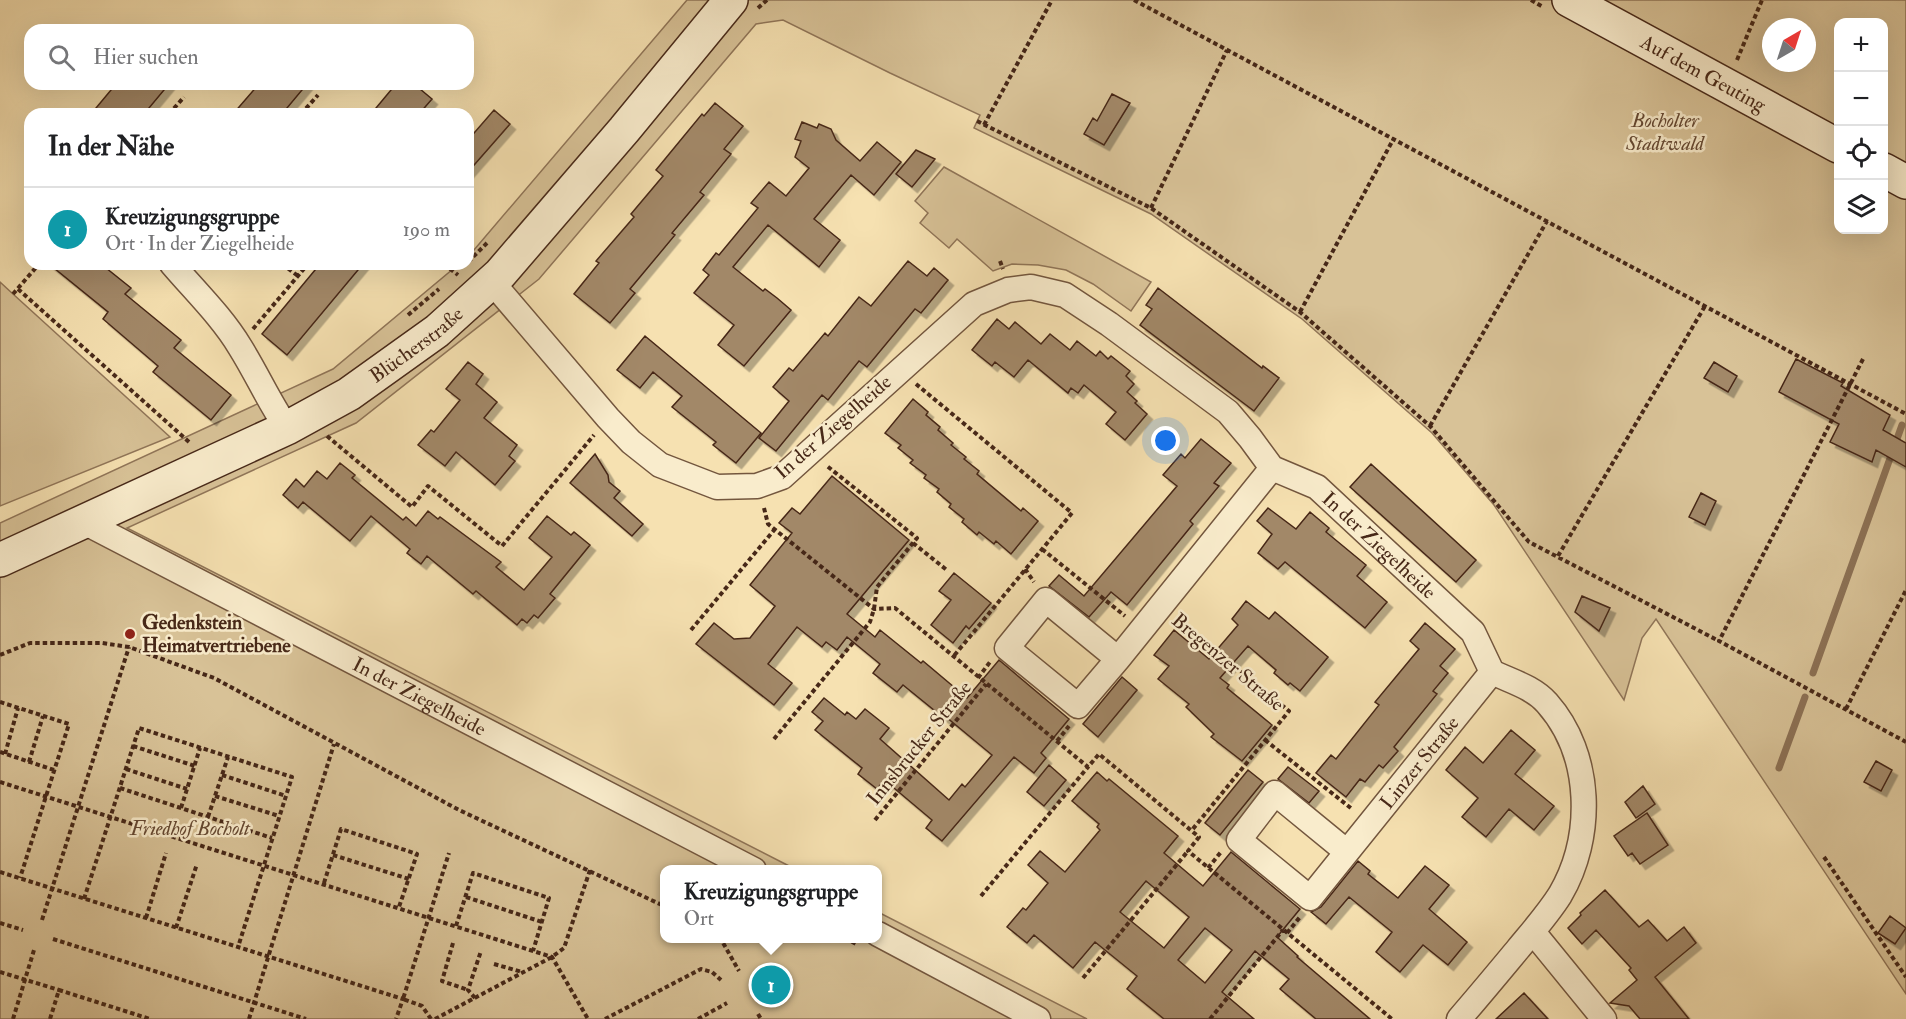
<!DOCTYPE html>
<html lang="de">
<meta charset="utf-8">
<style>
:root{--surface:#fff;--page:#f2f2f2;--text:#202124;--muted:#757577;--line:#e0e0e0;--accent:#1a73e8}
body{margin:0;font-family:"IM FELL Double Pica",serif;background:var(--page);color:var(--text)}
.controls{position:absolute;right:18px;top:18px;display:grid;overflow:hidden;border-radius:12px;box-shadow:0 6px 24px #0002}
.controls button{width:54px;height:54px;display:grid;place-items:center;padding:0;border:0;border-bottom:2px solid var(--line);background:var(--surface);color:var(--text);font:30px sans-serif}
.compass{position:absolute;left:1762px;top:18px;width:54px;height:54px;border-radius:50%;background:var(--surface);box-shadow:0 6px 24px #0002;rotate:39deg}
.you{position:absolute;left:1166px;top:441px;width:21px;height:21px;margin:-15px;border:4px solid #fff;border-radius:50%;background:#1a73e8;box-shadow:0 0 0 9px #1a73e833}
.badge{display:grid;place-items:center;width:39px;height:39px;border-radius:50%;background:var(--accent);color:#fff;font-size:20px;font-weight:700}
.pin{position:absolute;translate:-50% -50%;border:3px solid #fff;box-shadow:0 2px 6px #0006}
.popup{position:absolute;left:660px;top:865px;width:222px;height:78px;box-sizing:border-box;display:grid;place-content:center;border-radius:12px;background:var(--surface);filter:drop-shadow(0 2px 4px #0005);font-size:20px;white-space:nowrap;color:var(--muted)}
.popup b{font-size:22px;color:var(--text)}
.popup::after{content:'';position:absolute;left:50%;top:100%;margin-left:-12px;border:12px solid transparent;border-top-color:var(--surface)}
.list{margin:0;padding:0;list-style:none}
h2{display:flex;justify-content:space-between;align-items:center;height:78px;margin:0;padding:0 24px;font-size:26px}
h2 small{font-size:20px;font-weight:400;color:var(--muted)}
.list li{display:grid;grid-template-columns:39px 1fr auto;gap:18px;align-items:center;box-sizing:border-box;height:84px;padding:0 24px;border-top:2px solid var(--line)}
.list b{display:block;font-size:22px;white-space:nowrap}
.list p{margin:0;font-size:20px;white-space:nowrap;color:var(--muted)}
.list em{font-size:20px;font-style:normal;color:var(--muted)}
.icon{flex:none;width:33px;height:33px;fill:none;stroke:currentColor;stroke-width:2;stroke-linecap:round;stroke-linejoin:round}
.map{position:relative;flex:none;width:1906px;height:1019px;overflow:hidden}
.search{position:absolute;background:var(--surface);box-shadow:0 6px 24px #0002;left:24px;top:24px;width:450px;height:66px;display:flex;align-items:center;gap:15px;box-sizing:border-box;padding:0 21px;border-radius:18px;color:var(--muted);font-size:22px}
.panel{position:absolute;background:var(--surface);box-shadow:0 6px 24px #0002;left:24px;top:108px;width:450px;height:162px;border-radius:18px}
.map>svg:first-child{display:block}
.green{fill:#d8c297;stroke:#907558;stroke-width:1.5;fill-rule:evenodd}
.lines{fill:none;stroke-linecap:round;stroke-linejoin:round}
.stream{stroke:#8c7155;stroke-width:7}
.building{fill:#a28868;stroke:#472818;stroke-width:1.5;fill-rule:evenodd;filter:url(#shadow)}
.street-casing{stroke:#73563e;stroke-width:27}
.secondary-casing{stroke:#472818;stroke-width:36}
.path{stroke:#472818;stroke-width:4;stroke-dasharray:4.5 3;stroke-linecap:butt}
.street{stroke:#f9eccc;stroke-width:24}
.secondary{stroke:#f9eccc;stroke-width:33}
.poi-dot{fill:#8f2418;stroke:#f9eccc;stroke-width:2}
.labels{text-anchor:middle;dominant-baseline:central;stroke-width:5;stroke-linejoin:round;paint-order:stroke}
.street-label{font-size:20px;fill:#472818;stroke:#f9eccc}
.park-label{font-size:20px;font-style:italic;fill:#644731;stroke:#f9eccc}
.poi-label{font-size:20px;font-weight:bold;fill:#472818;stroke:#f9eccc;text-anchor:start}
</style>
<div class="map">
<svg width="1906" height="1019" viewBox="0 0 1906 1019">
<defs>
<filter id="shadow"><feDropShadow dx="5.5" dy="5.5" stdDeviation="0" flood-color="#0004"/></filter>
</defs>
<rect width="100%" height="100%" fill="#f6e1b1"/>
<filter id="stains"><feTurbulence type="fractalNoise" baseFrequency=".00333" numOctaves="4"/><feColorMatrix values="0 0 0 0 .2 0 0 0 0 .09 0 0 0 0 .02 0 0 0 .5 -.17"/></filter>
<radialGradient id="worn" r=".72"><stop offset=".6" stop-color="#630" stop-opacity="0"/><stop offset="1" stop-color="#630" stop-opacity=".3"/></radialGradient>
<path class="green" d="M687,0H1906V994L1656,619L1642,638L1624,700L1494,505L1432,433L1302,319L1151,214L974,128L980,115L890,73L783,20L756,24L539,279L356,423L127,528L795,869L664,870V938H878V912L1087,1019H0V523L333,369L459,264H468V257ZM1838,22H1884V230H1838ZM1771,27H1807V63H1771Z
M944,167L1151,282L1131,311L1093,284L1066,270L1038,265L1012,264L993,271L957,239L949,248L920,223L928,213L915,201Z
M0,282L13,294L170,437L0,506Z"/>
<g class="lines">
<path class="stream" d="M1813,673L1902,425
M1779,768L1805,697"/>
</g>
<path class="building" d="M116,84H169L144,114H91Z
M259,84H307L282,114H233Z
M396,84H414L432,99L419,114H371Z
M1112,94L1130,103L1104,145L1084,134L1093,118L1097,121Z
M715,103L743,126L724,149L731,154L700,192L704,195L672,233L675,235L630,289L635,293L610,323L574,294L599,263L596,261L634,217L631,214L663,176L656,170L702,114L704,116Z
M494,110L510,124L468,172V140Z
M802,122L817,128L819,124L831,129L836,140L860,161L877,142L901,162L874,195L851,175L814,219L840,240L819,267L768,225L733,267L763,291L765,289L777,298L791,310L744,366L718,345L734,325L694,293L709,275L703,270L716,253L719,255L758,208L751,203L769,182L786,196L809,168L795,157L801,141L795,139Z
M916,150L935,159L912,187L896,174Z
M908,261L927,276L934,268L948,280L921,313L915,309L867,367L859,361L828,400L822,395L776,451L759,438L789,401L773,387L789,368L793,371L825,333L828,336L859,297L871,306Z
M49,264H101L131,288L125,294L181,340L174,348L231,395L211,420L153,372L158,366L103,319L108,312Z
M320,264H363L287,355L262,334Z
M1158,288L1262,368L1263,366L1279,378L1254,411L1140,325L1152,309L1146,305Z
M997,319L1009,329L1015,322L1041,344L1050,334L1070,350L1077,341L1096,356L1100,351L1108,359L1111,356L1130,371L1126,376L1134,384L1127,392L1137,401L1135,403L1147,414L1125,440L1106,424L1116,412L1084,385L1078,393L1071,388L1068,393L1028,360L1014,377L995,362L992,366L972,350Z
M645,336L761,433L736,463L713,445L716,442L672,407L682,396L653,372L640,388L617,370Z
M1796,359L1843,383L1841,386L1890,415L1883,430L1906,443V467L1876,450L1872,462L1830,442L1839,424L1779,392Z
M468,362L483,374L476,384L497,402L484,418L517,445L509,456L515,461L495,485L456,452L445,466L418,445L431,430L434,432L460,400L446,389Z
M1714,362L1737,376L1728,392L1704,378Z
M913,399L928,412L926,415L940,427L938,430L953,443L951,445L966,457L964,459L979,471L977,474L1021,511L1023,508L1038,521L1011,554L996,541L994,544L979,532L977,535L962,522L964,519L949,507L951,504L937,492L939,489L924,478L926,475L910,463L913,460L898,448L901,445L885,433Z
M1201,439L1231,463L1214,483L1219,486L1190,521L1193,524L1127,605L1111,592L1089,617L1049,586L1059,575L1084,596L1177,486L1163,475L1181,454L1185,458Z
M595,454L608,475L609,482L620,491L614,498L643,524L632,536L570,483Z
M340,463L355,475L352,478L403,520L406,517L416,526L428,511L438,519L440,517L501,562L496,567L524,590L552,557L529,538L547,516L571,535L574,532L590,545L550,594L555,598L538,618L534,615L527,623L522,619L517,625L476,591L473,594L427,556L421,564L407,553L410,549L371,516L350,541L303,502L298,508L283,495L296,479L304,487L317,471L327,479Z
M1371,464L1476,560L1456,582L1350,487Z
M832,476L909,540L847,614L875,637L880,630L921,663L923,661L967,698L999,660L1069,719L1041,753L1046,758L1034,773L1014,757L942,841L926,828L932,820L888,783L885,787L881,784L877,789L858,774L862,768L815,730L823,721L812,712L824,698L845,715L847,712L856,719L865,709L889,728L880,739L949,800L962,784L965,787L992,755L946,717L945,719L903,685L897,692L873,673L880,664L847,637L837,650L826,642L822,647L797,627L768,664L792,683L774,705L696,644L714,623L734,639L750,638L775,606L750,585L792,533L779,523L792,508L800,514Z
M1701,493L1716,501L1705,525L1689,517Z
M1268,508L1296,529L1310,512L1329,528L1326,532L1366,565L1357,576L1387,602L1365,628L1285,562L1278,569L1258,553L1272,534L1257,521Z
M954,573L991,603L969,629L966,626L953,643L931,625L951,600L939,591Z
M1582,596L1610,608L1599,631L1575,612Z
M1246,601L1269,619L1275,612L1328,657L1300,691L1290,683L1288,685L1274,673L1276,670L1248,646L1220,678L1229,685L1227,688L1272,725L1242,761L1211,737L1214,734L1186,707L1189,704L1158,679L1169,666L1154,655L1174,630L1209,659L1238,625L1232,619Z
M1425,623L1455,649L1440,666L1448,673L1433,691L1437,694L1394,747L1398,751L1383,768L1379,765L1365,782L1360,779L1346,797L1316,773L1331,755L1336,759L1379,705L1375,702L1419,649L1410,641Z
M1122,677L1137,690L1098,737L1083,724Z
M1511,730L1535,750L1515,774L1554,806L1534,830L1509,809L1486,837L1462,817L1478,798L1446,770L1465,747L1483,763Z
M1876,761L1892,770L1881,791L1864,782Z
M1049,765L1066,780L1044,806L1027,792Z
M1288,767L1319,791L1309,803L1278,779Z
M1248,770L1263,782L1220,835L1205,823Z
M1097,772L1107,781L1109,779L1178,836L1164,853L1203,886L1231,852L1300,909L1277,937L1298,956L1297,957L1370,1019H1316L1280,989L1289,979L1255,951L1222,992L1254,1019H1164L1127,989L1137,976L1095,942L1073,968L1034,935L1027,943L1007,927L1023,908L1026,910L1048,883L1028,865L1040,851L1065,872L1100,830L1097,827L1099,824L1072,801ZM1146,881L1189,917L1164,948L1120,912ZM1205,928L1232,950L1205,983L1178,960Z
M1643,786L1655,804L1636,818L1625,802Z
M1647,813L1668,845L1640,864L1632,853L1628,856L1614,836Z
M1358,861L1370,871L1368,874L1398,898L1425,866L1449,885L1429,909L1467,942L1448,965L1423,945L1400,972L1376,952L1392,932L1349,897L1326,924L1311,912L1321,907Z
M1605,890L1639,927L1648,920L1667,941L1684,927L1696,943L1655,977L1689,1019H1640L1629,1006L1610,1003L1637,980L1629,970L1631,968L1596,930L1582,944L1568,928L1581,915L1580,913Z
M1890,916L1906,928L1895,944L1878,933Z
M1524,993L1548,1019H1496Z"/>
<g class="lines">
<defs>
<g id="street">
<path d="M172,264C195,291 222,317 240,347C257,374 269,402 287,428"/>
<path id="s1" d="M492,282L608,418L631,442L660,465L717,487L757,486L782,477L974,304L1008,290L1031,287L1065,295L1109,324L1228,412L1250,438L1272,468L1317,487L1473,632L1492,672C1510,681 1533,687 1547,703C1593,755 1594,837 1560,895C1548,914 1532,932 1518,949C1498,973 1479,996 1459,1019"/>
<path id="s2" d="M84,522L754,870"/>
<path d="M1118,659L1078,706L1007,648L1046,600L1118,659L1272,468"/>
<path id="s3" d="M1347,852L1310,898L1239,840L1275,793L1347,852L1492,672"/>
<path d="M1533,932L1604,1019"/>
<path d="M878,934L1038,1019"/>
</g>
<g id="secondary">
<path id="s4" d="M1569,0L1838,146"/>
<path d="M1884,170L1906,182"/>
<path id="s5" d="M0,560L287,428L349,394L437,331L500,274L624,130L731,0"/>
</g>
</defs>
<use href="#street" class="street-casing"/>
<use href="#secondary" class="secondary-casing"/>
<path class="path" d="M1134,0L1906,414
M1531,0L1543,7
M758,8L767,0
M1737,60L1762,0
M169,114L184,97
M301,114L318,95
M434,114L438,109
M977,121L1151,208L1300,312L1430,426L1529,542L1719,641
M984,125L1052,0
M1151,208L1227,50
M1000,261L1003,269
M468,262L487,243
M282,264L298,276
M444,264L458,275
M18,289L189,442
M13,294L39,264
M1300,312L1394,138
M408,315L439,289
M253,329L308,264
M1863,359L1719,641L1906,742
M916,384L1072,513L953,657
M1430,426L1547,221
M327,436L412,507L428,486L502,546L594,435
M764,508L768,524L874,609L895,608L1088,767L1099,754L1199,837L1188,851L1392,1019
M913,543L948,571
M1042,549L1125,616
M1558,556L1705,306
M1025,569L1034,582
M1177,619L1289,711L1192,830
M691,630L775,529
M0,655L30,643H102L129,647L214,678L459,810L664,906
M978,678L990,662
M0,702L69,724L20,878
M1846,709L1906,590
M774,739L870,622L874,609L877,587L917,538L827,466
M1265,740L1352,809
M1057,741L1069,726
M133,746L195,766
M0,752L54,770
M5,754L18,708
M29,762L43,716
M126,769L187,789
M222,775L286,796
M0,782L552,957L588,1019
M120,788L272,838
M215,796L279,816
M181,808L200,748
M208,817L228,757
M875,820L986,684
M333,855L409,879
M1824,857L1906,977
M1208,868L1221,852
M0,872L403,999L396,1019
M324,883L341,829L417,854L399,907
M981,896L1088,767
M466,897L542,922
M84,899L139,728L292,777L238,947
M146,918L166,853
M42,920L129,647
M0,923L23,930
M456,926L473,873L549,898L533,951
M176,928L197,864
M1287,933L1300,917
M718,938L722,941L739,971
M845,938L858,945
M53,939L306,1019
M453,943L442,981L468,990
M494,964L522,972
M0,972L59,990
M1083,978L1188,851
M475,998L468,990L481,951
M758,1014L761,1019
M13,1019L34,950
M50,1019L59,990L150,1019
M249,1019L334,744
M431,1019L422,1006L403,999L449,853
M435,1019L552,957L564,948L590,870
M605,1019L701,969L712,972L721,980
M698,1019L727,1003
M1210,1019L1283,930"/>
<use href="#street" class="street"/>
<use href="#secondary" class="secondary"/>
</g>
<circle class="poi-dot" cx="130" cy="634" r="6"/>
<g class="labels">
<g class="street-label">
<text stroke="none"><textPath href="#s4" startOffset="153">Auf dem Geuting</textPath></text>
<text stroke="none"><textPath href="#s5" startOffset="470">Blücherstraße</textPath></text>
<text transform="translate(833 427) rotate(-41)">In der Ziegelheide</text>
<text stroke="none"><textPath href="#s1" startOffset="1136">In der Ziegelheide</textPath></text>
<text transform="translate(1228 662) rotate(40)">Bregenzer Straße</text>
<text stroke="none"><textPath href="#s2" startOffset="378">In der Ziegelheide</textPath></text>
<text transform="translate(919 743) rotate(-51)">Innsbrucker Straße</text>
<text stroke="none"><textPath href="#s3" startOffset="418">Linzer Straße</textPath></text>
</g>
<g class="park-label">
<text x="1665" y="120">Bocholter<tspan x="1665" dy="23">Stadtwald</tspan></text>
<text x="190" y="828">Friedhof Bocholt</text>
</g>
<g class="poi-label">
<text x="142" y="622">Gedenkstein<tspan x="142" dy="23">Heimatvertriebene</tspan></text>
</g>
</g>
<rect width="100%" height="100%" filter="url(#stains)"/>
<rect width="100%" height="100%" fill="url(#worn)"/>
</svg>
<div class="controls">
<button>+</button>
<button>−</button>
<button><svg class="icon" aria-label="locate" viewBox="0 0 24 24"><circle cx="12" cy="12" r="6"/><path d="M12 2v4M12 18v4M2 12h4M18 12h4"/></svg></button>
<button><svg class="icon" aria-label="layers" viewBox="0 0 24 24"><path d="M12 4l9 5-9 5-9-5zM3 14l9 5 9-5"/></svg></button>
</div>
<svg class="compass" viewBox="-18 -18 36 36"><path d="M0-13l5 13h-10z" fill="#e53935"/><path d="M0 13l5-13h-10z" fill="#757577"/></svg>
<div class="you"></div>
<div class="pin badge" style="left:771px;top:985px;background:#0f9aa8">1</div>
<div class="popup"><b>Kreuzigungsgruppe</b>Ort</div>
<div class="search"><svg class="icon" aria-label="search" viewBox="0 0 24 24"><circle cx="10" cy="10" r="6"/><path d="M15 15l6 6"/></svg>Hier suchen</div>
<section class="panel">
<h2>In der Nähe<small></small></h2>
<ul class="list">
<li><span class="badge" style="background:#0f9aa8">1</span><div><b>Kreuzigungsgruppe</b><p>Ort · In der Ziegelheide</p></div><em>190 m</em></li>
</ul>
</section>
</div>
